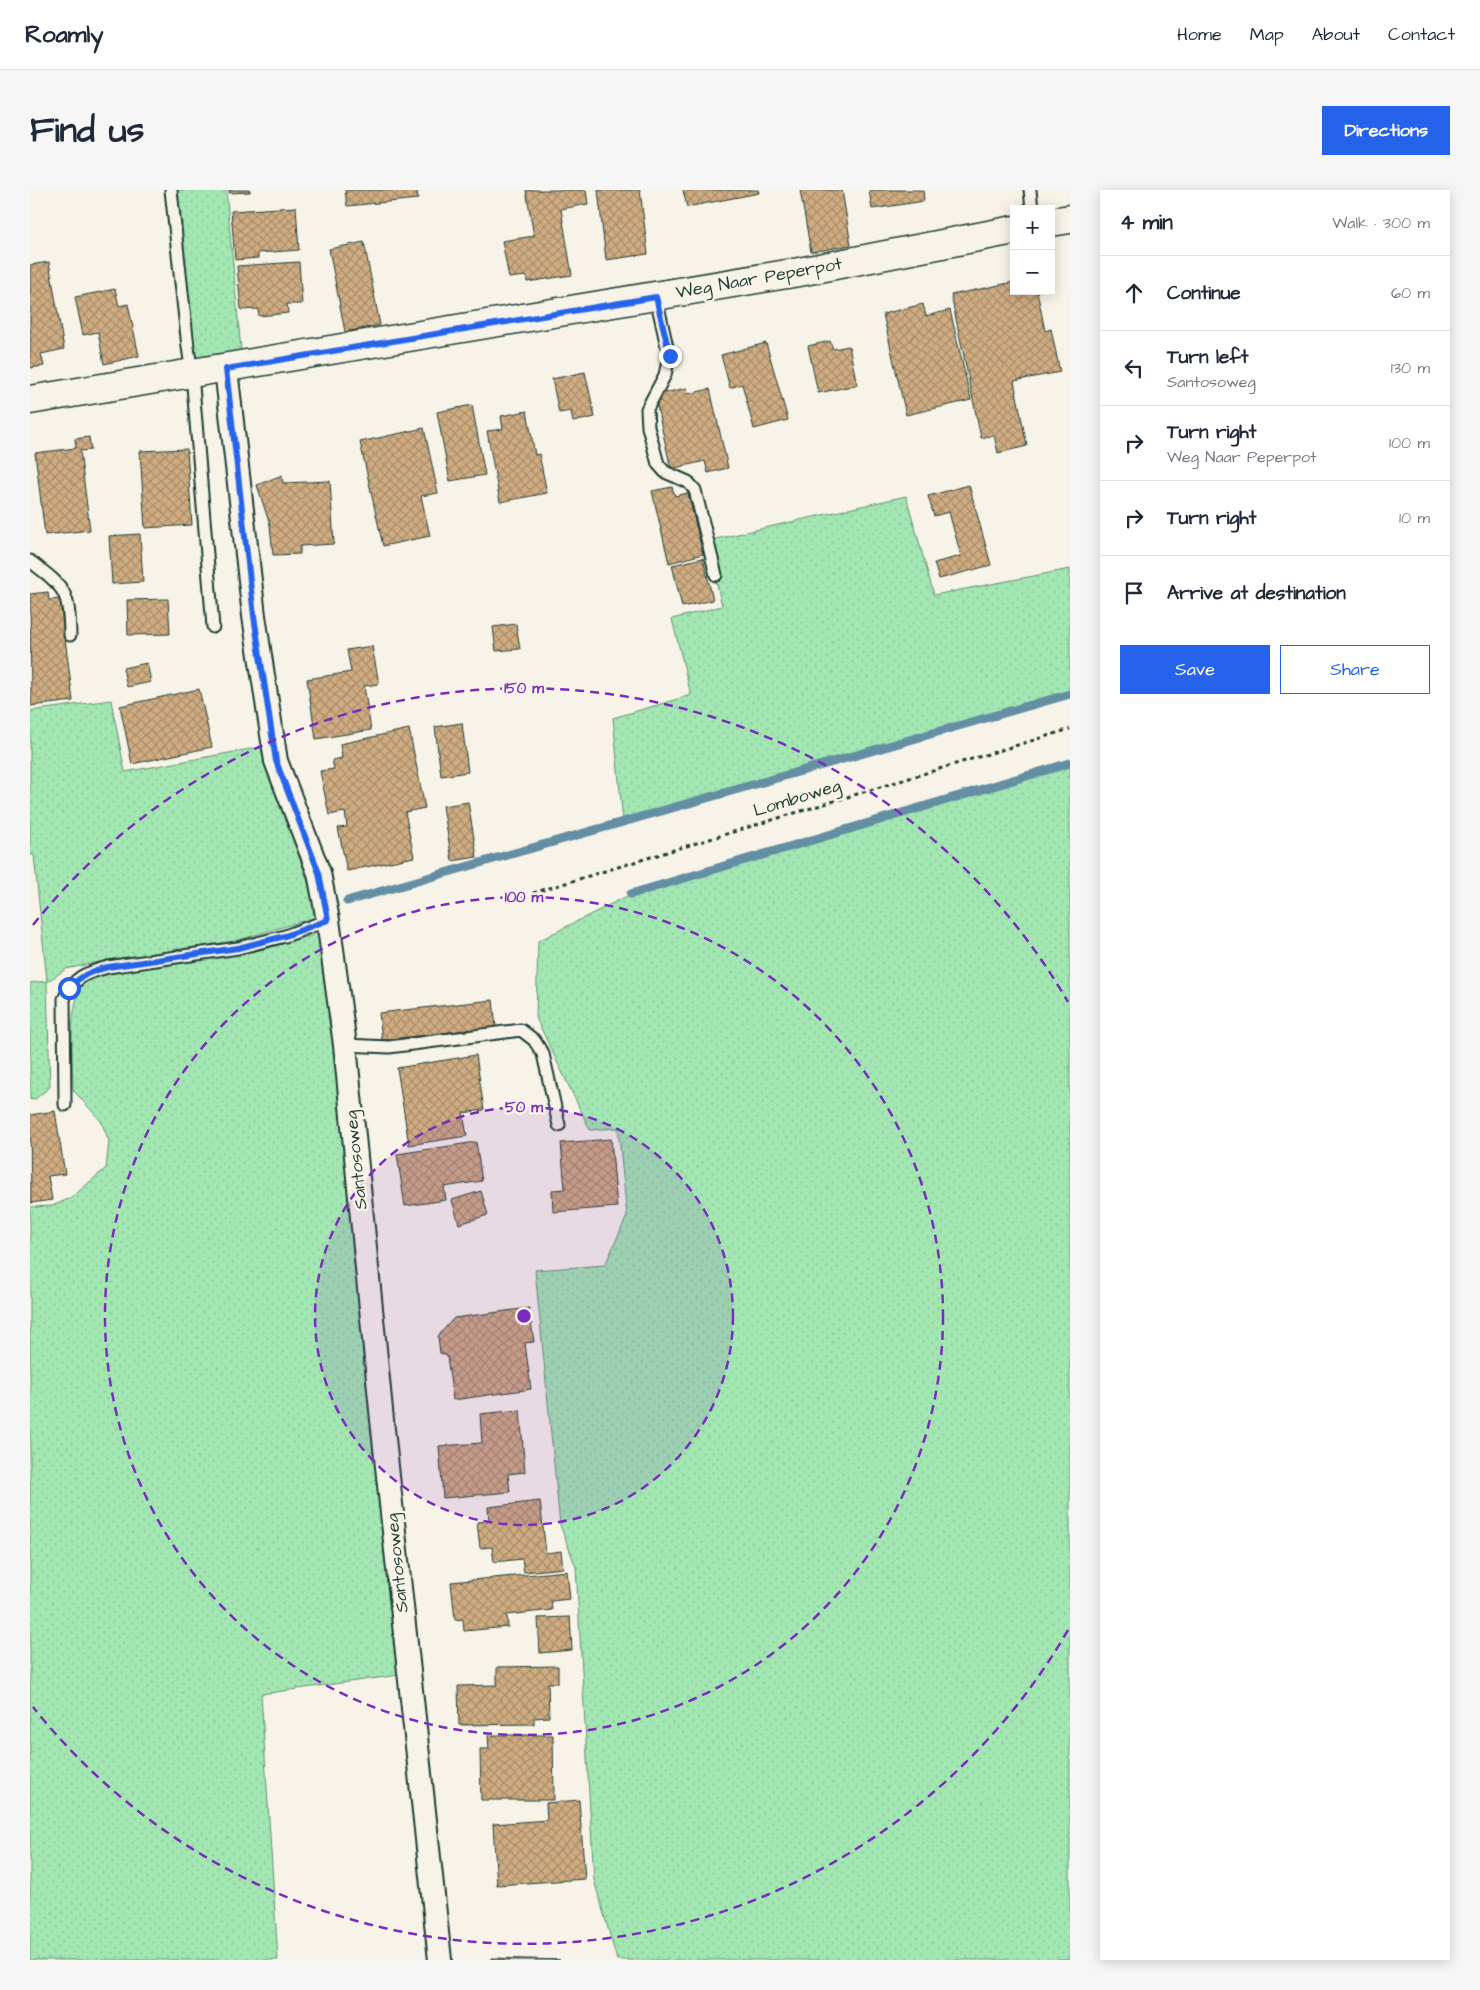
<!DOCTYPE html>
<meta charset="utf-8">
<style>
:root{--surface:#fff;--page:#f6f6f7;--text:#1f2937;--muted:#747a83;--line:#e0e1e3;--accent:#2563eb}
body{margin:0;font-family:"Architects Daughter",sans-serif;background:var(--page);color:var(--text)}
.controls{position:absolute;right:15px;top:15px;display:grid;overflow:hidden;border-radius:0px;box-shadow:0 2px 12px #0003}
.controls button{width:45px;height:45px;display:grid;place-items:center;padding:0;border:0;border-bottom:1px solid var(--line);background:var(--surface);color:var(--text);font:25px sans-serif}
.stop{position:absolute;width:15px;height:15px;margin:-11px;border:4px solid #2563eb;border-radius:50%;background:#fff}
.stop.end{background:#2563eb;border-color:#fff;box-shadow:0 1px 5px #0008}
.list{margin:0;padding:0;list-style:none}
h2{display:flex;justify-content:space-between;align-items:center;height:65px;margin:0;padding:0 20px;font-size:21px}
h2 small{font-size:16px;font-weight:400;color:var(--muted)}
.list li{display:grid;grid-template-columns:32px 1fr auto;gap:15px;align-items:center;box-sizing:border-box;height:75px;padding:0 20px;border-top:1px solid var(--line)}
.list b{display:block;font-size:19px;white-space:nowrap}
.list p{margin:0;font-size:16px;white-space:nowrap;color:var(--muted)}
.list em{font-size:16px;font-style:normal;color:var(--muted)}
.actions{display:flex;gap:10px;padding:15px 20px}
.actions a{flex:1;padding:11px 0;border:1px solid var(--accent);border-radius:0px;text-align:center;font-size:18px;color:var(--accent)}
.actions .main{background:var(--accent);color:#fff}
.icon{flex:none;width:28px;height:28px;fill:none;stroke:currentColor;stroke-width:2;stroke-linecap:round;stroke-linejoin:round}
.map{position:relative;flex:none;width:1040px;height:1770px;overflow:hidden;border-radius:0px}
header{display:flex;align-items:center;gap:30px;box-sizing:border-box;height:70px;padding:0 25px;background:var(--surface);border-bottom:1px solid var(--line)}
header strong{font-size:24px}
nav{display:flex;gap:28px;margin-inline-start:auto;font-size:18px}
.intro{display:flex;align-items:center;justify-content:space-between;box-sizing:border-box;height:120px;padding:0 30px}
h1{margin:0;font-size:35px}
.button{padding:12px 22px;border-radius:0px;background:var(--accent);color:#fff;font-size:18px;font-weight:700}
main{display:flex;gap:30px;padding:0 30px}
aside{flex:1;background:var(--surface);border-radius:0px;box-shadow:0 2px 12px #0003}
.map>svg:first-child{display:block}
.grass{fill:url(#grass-dots);stroke:#609273}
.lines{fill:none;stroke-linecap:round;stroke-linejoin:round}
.stream{stroke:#638ea3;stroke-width:9}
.building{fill:url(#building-cross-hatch);stroke:#1f3d34}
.service-casing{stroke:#1f3d34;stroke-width:15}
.minor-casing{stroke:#1f3d34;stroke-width:26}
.tertiary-casing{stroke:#1f3d34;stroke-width:31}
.path{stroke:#1f3d34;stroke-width:3;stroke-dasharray:4 4;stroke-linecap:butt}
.service{stroke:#f7f3e8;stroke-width:11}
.minor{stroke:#f7f3e8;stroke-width:22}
.tertiary{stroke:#f7f3e8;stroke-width:28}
.route{stroke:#2563eb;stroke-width:6}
.ring{fill:none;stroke:#7b2cbf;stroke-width:2.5;stroke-dasharray:9 6}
.labels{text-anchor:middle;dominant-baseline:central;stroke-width:5;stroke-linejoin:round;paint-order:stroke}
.street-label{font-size:18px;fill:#1f3d34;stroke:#f7f3e8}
.centre{fill:#7b2cbf;stroke:#f7f3e8;stroke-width:2.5}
.ring-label{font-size:15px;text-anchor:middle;font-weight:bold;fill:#7b2cbf;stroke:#f7f3e8;stroke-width:5;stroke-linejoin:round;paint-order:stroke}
</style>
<header>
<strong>Roamly</strong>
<nav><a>Home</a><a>Map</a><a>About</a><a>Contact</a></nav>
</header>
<div class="intro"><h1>Find us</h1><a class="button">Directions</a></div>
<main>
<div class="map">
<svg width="1040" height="1770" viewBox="0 0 1040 1770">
<defs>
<pattern id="grass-dots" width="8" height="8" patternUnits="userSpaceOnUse" patternTransform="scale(1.25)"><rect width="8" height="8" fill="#a2e6b2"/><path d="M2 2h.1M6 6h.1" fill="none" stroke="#8bc69a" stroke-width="1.8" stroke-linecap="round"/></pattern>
<pattern id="building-cross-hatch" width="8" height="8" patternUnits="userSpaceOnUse" patternTransform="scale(1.25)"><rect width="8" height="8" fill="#d0ac82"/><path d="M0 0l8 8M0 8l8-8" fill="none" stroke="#a88d6b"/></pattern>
</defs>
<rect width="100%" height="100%" fill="#f7f3e8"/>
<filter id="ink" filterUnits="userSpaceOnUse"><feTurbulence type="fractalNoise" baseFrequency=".02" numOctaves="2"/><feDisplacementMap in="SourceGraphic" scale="10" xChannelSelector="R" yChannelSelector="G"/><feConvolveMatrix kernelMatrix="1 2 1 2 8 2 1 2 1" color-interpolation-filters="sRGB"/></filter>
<g filter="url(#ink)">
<path class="grass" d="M146,0H196L211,160L165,169Z
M876,306L904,405L1040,379V504L593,632L583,528L661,505L642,429L692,416L677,351Z
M81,510L95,582L231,557L290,726L205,751L74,771L36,779L17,792L20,897L5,909L0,910V793L17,791L4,665H0V521Z
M1040,573V1770H587L564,1690L546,1377L530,1335L505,1080L575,1075L597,1026L588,938L560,940L506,828L508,751L601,704Z
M293,742L370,1485L231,1504L248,1770H0V1017L22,1016L41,1008L76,978L79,951L71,931L43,900C43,872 36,809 57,790C62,787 70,786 76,784L235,759Z"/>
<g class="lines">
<path class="stream" d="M601,704L1040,573
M317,711L1040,504"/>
</g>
<path class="building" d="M199,0H220V2L199,3Z
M315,0H387L388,9L317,16Z
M496,0H556L558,14L531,19L542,85L497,92L496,86L479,88L472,51L504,46Z
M568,0H610L618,64L576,70Z
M653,0H728L729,3L657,17Z
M770,0H812L821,55L781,62Z
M839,0H893L894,11L842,19Z
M266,17L269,60L228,63V68L205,70L201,21Z
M334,52L350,135L315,142L299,59Z
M19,72L34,159L11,164L14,176L0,178V75Z
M269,72L272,114H257L258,123L229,126L228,119L211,120L207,76Z
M984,92V101H1007L1015,141L1021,139L1030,182L984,191L997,256L968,263L964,245L951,248L921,105Z
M85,99L89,116L98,114L109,166L74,174L68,142L53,145L45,107Z
M893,114L896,126L920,120L941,210L876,225L853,124Z
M800,151L803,159L819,156L827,195L788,203L778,156Z
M736,153L758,230L724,239L712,194L700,198L691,165Z
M555,182L565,227L543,232L541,221L529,223L522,189Z
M657,198L658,204L680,199L698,278L678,283L675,271L641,279L626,212L631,211L629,204Z
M442,215L455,285L420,291L407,222Z
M497,221L505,265L509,264L517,303L470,312L457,241L473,239L471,226Z
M394,238L408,303L391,306L400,346L353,356L330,252Z
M59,247L61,260L50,261L60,340L15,345L5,263L46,258L45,249Z
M157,259L162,335L115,338L110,261Z
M252,285L253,293L300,291L304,354L270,356V364L243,365L240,335L227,295Z
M939,295L961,375L909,389L904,373L931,366L919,322L904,326L898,306Z
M642,297L645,306L658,303L673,364L639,373L622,301Z
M110,344L113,392L82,394L79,346Z
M673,368L683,410L652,417L642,375Z
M18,402L19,410L30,409L43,511L1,516L0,404Z
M138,409L140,444L98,445L97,410Z
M486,434L490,459L466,461L463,437Z
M342,456L349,494L334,496L341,540L286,549L277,489L321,482L317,460Z
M117,473L121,492L97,497L93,478Z
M169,499L182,557L102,574L90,516Z
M432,533L438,582L411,586L405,537Z
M379,539L395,618L375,622L384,667L317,681L308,638L317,637L315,622L299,625L290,581L304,579L302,570L312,568L310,554Z
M438,612L447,667L422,671L413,616Z
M463,810L466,837L352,850L349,823Z
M446,865L454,920L433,923L437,946L379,955L367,878Z
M25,921L35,984L18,986L22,1010L1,1013L0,925Z
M581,949L587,1017L523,1022L522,1000L535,999L531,953Z
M446,952L452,991L414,997L416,1010L375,1016L367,964Z
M451,1001L458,1025L429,1034L422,1010Z
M499,1118L504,1152L495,1153L501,1199L423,1210L417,1166L410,1163L408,1146L424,1128Z
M490,1220L495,1282L478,1284L480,1302L413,1308L409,1256L452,1253L450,1224Z
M510,1311L516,1363L531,1361L533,1378L494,1382L492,1369L464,1372L462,1357L450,1358L447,1332L459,1331L458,1317Z
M537,1381L540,1409L521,1411L522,1420L477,1425L478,1437L434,1441L433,1429L425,1430L421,1392Z
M540,1427L542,1460L510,1463L508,1428Z
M528,1476V1493H518L519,1527L504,1528V1534L429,1535L428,1496L467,1495V1477Z
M458,1545H523L524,1610H451L450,1559H459Z
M549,1610L555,1689L467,1695L463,1634L517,1630L516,1613Z
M462,1768L530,1770H462Z"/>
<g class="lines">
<defs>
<path id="service" d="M141,0L158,157L162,184L183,437
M1000,0L1002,19
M626,107L639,166L635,185L617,219L618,237L628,274L635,282L658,292L665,300L686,385
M0,371C35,398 39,400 40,445
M315,855L359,857L491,840L504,850L513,864L529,935
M35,915L34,809C44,786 56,783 78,777L208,758L255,746L298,730"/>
<path id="minor" d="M196,179L224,426L246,571L289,683L298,730L315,855L352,1230L410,1770"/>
<path id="tertiary" d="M1021,32L1040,29
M0,210L769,82L984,40"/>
</defs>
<use href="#service" class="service-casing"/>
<use href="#minor" class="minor-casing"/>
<use href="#tertiary" class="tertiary-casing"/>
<path class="path" d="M503,703L1040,539"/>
<use href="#service" class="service"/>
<use href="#minor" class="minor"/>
<use href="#tertiary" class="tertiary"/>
</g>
</g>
<g class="lines" filter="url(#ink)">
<path class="route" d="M39,798C51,785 62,781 78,777L208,758L255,746L298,730L289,683L246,571L224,426L196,179L626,107L640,166"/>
</g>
<circle cx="494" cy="1126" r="209" fill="#7b2cbf" fill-opacity=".12"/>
<g class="ring">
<circle cx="494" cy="1126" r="209"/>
<circle cx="494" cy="1126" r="419"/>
<path d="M1038 1440A628 628 0 0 1 3 1517M3 735A628 628 0 0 1 1038 812"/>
</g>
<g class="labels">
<g class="street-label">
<text transform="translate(729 88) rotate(-10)">Weg Naar Peperpot</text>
<text transform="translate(767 608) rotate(-17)">Lomboweg</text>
<text transform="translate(326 970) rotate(-96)">Santosoweg</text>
<text transform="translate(367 1373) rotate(-96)">Santosoweg</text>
</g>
</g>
<circle cx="494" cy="1126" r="8" class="centre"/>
<g class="ring-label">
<text x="494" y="503">150 m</text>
<text x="494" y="712">100 m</text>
<text x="494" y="922">50 m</text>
</g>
</svg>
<div class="controls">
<button>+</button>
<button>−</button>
</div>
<div class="stop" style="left:39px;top:798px"></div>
<div class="stop end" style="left:640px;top:166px"></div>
</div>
<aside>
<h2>4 min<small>Walk · 300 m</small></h2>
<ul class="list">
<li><svg class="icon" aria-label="ahead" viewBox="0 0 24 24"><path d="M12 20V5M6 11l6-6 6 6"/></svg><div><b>Continue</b></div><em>60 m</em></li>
<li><svg class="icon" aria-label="left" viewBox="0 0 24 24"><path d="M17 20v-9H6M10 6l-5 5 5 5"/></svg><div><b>Turn left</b><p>Santosoweg</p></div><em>130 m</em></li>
<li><svg class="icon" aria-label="right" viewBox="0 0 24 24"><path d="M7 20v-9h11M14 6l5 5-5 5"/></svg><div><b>Turn right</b><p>Weg Naar Peperpot</p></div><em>100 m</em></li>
<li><svg class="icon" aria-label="right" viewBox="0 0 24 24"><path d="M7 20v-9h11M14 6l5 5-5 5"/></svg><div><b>Turn right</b></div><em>10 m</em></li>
<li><svg class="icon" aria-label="arrive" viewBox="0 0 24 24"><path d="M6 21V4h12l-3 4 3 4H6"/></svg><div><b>Arrive at destination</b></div></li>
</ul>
<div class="actions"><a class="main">Save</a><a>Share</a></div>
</aside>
</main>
